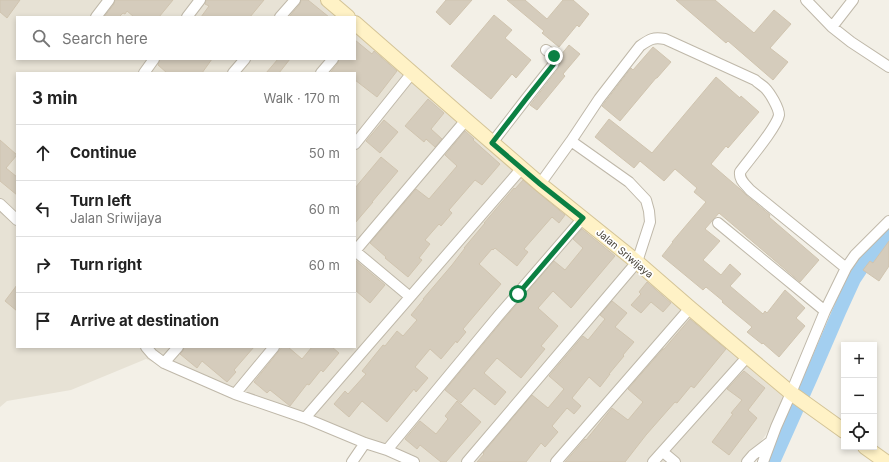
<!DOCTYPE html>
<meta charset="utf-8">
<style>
:root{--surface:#fff;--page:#f6f6f6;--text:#222;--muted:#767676;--line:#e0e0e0}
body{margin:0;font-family:Inter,sans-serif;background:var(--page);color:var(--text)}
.controls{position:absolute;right:12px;bottom:12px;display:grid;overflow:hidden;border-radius:0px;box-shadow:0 2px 6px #0003}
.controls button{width:36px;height:36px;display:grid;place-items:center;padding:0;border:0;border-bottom:1px solid var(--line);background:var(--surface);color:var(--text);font:20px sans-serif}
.stop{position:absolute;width:12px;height:12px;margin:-9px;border:3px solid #0b8043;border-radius:50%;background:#fff}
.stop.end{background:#0b8043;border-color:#fff;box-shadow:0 1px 4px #0008}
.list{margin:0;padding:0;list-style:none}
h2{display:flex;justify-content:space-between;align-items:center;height:52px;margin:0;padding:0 16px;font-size:17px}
h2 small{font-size:13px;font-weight:400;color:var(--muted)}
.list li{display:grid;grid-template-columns:26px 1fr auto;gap:12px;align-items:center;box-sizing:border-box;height:56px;padding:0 16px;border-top:1px solid var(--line)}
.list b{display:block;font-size:15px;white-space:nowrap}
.list p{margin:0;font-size:13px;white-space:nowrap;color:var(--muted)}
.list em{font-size:13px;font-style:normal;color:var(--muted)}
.icon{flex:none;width:22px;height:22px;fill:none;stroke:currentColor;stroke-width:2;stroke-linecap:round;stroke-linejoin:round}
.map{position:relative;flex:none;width:889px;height:462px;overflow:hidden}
.search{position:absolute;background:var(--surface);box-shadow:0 2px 6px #0003;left:16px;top:16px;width:340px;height:44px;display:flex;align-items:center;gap:10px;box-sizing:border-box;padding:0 14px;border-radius:0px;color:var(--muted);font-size:15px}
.panel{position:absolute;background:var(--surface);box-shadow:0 2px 6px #0003;left:16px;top:72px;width:340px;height:276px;border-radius:0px}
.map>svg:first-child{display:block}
.residential{fill:#e7e2d5;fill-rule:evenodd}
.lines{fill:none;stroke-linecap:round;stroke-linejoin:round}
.canal{stroke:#a3cff0;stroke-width:14}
.building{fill:#d5ccbc;stroke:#d0c4af}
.street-casing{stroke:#bfb8a9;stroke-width:12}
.secondary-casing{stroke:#d4c497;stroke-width:16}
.street{stroke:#fff;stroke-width:10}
.secondary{stroke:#fff2c6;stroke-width:14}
.route{stroke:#0b8043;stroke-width:5}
.labels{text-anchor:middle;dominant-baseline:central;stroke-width:3.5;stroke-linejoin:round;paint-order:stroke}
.street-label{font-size:10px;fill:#464036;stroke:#fff}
</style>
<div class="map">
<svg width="889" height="462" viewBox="0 0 889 462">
<rect width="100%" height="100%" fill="#f3f0e7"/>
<path class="residential" d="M0,0H326L346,17H17V59H355V25L792,396L752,455L749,462H409L235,397L146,359L71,390L7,401L0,407ZM17,73H355V347H17Z"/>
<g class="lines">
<path class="canal" d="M773,462L811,377L839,312L854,279L868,258L889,236"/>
</g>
<path class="building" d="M0,0H20L7,18L0,12Z
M115,0H173L159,17H134L127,11L125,14L123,13L119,17H104L114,4Z
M206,0H264L250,17H201L209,6L205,4Z
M301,0H308L329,17H289L300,4Z
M446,0H472L450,25L436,12Z
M507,0H525L547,19L563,0H573L589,14L579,27L577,25L559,47L542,33L544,31Z
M676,0H715L754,33L774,10L791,24L770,48L788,62L773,80L728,41L726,43Z
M494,15L512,30L505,38L531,60L516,78L512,74L491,99L451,66Z
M355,40L372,54L374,51L397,71L377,97L355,80V73H330L338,63L339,59H355Z
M569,45L580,54L563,74L565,76L537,110L530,105L558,69L561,62V55Z
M653,47L671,62L657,78H656L620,121L602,106L631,68L633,70Z
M160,59H212L202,73H167L158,65Z
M278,59H290L279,73H266Z
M716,77L740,98L741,96L759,112L728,148L726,146L711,164L740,189L746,195L770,215L769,217L819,260L800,282L719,213L705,229L720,241L703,260L721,275L730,264L741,274L730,286L763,314L765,311L767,313L785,290L805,308L796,318L805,326L779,357L763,343L762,344L747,332L752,327L722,302L723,301L706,287L703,290L662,256L673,242H672L706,202L694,192L697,188L675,169L664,181L640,161L634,168L595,137L609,119L652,153Z
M428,99L444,113L431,129L442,139L435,147L426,139L424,142L405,126Z
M384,120L398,132L380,153L366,141Z
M465,131L474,139L473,140L500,164L482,185L475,180L449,210L452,213L441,226L439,224L425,240L430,244L419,258L422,260L408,277L385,258L386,257L370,243L416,189L429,199L457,166L445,155Z
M0,140L17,155L6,168L17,177V195L0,181Z
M381,157L398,171L372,202H373L355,223V188Z
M523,180L565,215L559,223L552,217L524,249L528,252L517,266L495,248L493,250L492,249L479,264L501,284L463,329L466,332L457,343L456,341L441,359L430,349L415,367L428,378L416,392L414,389L387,422L362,401L349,417L334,404L345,391L348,394L366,374L362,371L383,345L385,346L397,331L403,336L417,320L411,315L424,299H423L452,265L465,248H464L485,223H484L514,188L515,189Z
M582,229L615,256L571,308L553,291L538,308L558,326L541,346L545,349L521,378L497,358L484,373L506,392L495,405L474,388L461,403L445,390L504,319L554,261L565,270L583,248L573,239Z
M889,241V266L879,281L863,270L870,261L873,263Z
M355,260L385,285L370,303L355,290Z
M647,282L671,303L663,312L651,302L641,313L631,305L641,294L639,292Z
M17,285V311L5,301Z
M612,301L627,313L615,327L634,342L623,355L624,356L609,374H610L600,387L589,377L572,398L581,406L574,414L567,408L552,426L558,432L545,447L541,443L526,462H477L484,454L483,453L532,395L548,408L564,389L549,376L583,336L588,340L605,319L600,315Z
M690,319L726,349L694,388L691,386L677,403L675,402L646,435L625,462H565L585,439L586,440L612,408L628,420L643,402L628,389L663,349H664Z
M184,347H254L234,370L236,372L227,382L202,361L197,368L180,354L183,351Z
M282,347H288L302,359L312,347H332L339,353L323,372L321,370L309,385L307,384L290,406L270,390L267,393L254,382Z
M744,371L765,388L748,410L757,418L729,455L712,442L733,414L731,413L742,400L727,389Z
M457,401L481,422L446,462H441L420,445L417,449L405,439L420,421L436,434L448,419L445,416Z"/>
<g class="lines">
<defs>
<path id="street" d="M806,0L832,27L851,42L889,67
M96,17L109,0
M187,17L200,0
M280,17L295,0
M832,27L853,0
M144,73L154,59
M233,73L245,59
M321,73L333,59
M492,143L526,99L553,65L555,60V56L546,50
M355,144L412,73
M540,184L571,141L599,99L640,46C650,39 653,37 665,39L755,80C758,83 762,85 765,88C770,93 779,108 779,115C777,127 748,161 740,172C739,180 745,184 750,190L846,268
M0,204L17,220
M718,223L825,311
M355,251L466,120
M355,251L409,296
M146,347L152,354L164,363L235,394L305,418L365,443L387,450L414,462
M164,363L178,347
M235,394L274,347
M305,418L522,168
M387,450L499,315L583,218
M663,452L675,462
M352,462L365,443
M467,462L637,262L650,222L649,211L646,200L629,182L571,141
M556,462L690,308
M653,462L748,356
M747,462L753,455L770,442
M763,462L776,427L791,393L825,311L846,268L855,255L889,221"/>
<path id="secondary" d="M328,0L348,17
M355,23L466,120L540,184L637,262L690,308L791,393L844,431
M865,447L886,462"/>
</defs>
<use href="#street" class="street-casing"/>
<use href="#secondary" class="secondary-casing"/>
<use href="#street" class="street"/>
<use href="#secondary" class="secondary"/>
</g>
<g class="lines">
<path class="route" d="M518,294L583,218L540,184L492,143L526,99L553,65L555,60L554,56"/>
</g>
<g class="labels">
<g class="street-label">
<text transform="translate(625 253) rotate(40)">Jalan Sriwijaya</text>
</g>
</g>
</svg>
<div class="controls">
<button>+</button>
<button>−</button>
<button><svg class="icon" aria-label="locate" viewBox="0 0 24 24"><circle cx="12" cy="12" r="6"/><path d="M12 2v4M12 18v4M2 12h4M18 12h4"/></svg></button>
</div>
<div class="stop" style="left:518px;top:294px"></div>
<div class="stop end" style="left:554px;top:56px"></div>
<div class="search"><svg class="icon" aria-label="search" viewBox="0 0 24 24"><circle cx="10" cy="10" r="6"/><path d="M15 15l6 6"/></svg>Search here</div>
<section class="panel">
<h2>3 min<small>Walk · 170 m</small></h2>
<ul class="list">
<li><svg class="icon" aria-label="ahead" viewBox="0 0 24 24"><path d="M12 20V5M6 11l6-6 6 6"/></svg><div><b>Continue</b></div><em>50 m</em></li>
<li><svg class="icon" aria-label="left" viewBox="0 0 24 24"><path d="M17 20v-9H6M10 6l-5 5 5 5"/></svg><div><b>Turn left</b><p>Jalan Sriwijaya</p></div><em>60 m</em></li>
<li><svg class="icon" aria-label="right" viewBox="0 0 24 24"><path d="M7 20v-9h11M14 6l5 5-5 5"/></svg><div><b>Turn right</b></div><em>60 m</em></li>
<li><svg class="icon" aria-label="arrive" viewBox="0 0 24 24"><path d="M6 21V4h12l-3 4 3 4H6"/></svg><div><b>Arrive at destination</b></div></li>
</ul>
</section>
</div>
